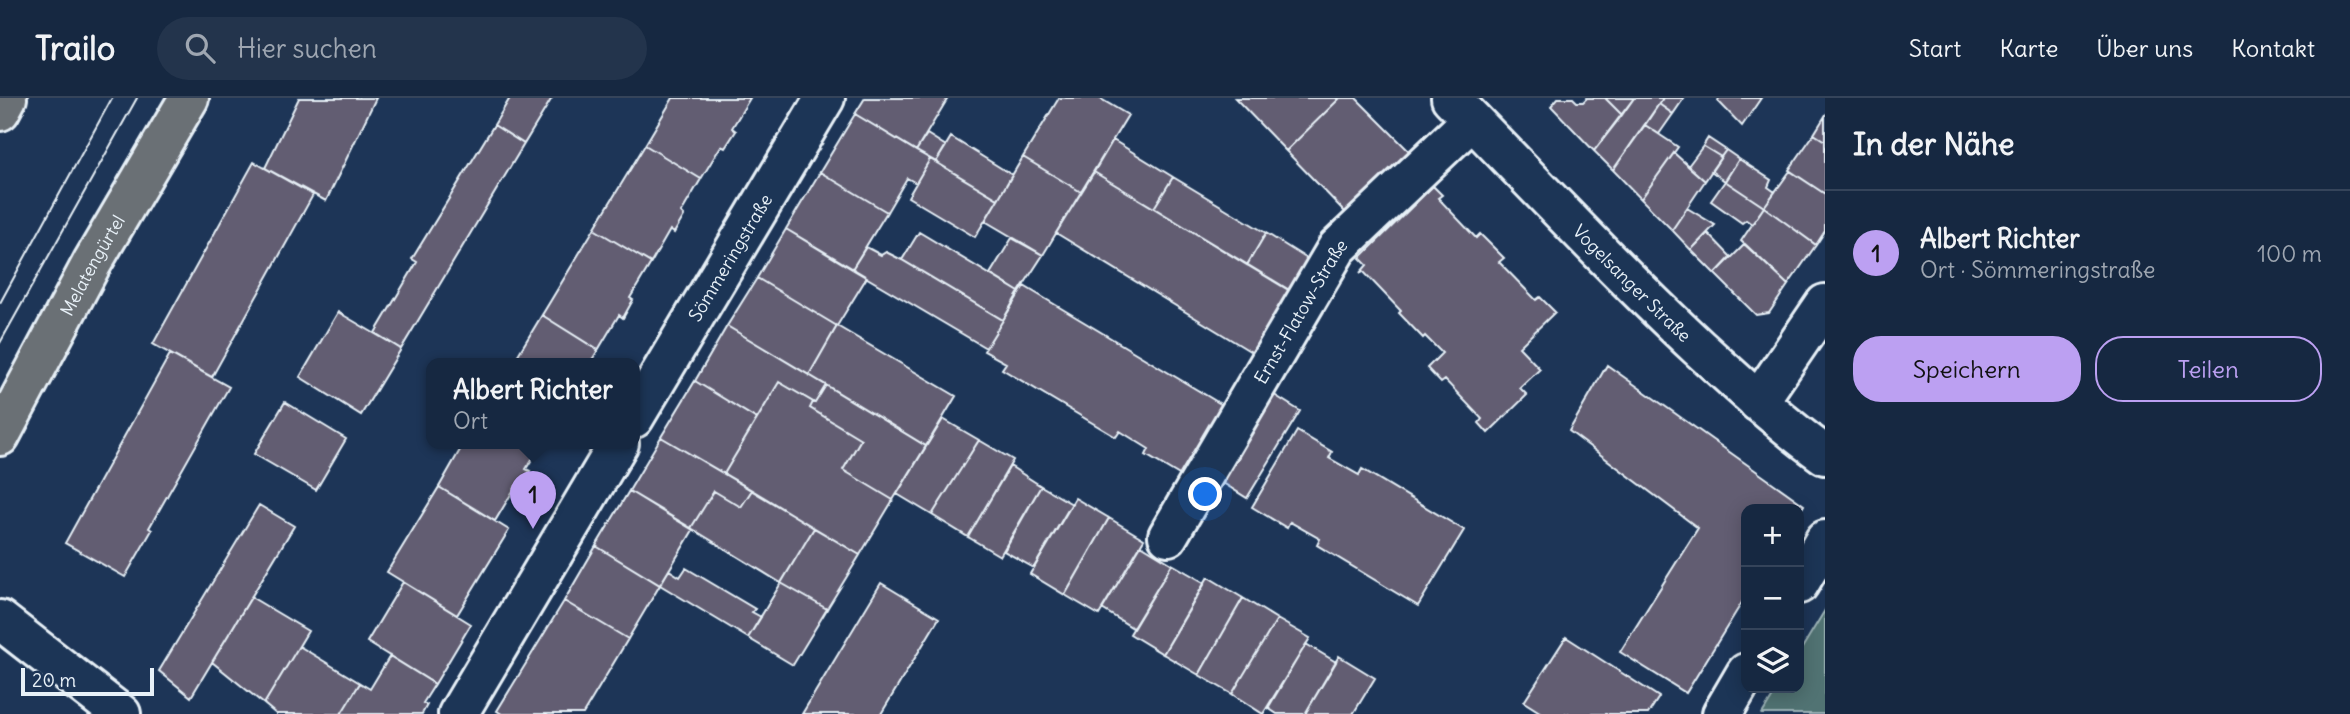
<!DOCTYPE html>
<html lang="de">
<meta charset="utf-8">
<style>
:root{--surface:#162841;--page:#23344c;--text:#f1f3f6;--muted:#9ea6b1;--line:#35445a;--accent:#bca0f2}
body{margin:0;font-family:Delius,sans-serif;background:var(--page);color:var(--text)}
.controls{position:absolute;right:21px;bottom:21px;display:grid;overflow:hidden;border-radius:14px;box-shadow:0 4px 18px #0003}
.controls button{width:63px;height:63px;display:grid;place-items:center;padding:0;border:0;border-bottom:2px solid var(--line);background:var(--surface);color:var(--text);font:35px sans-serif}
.scale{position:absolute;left:21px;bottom:18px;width:133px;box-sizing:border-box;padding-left:7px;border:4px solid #e8f1f8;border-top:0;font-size:19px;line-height:24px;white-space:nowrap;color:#e8f1f8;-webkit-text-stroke:5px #1d3557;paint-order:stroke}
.you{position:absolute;left:1206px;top:397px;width:24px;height:24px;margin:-18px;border:5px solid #fff;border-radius:50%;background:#1a73e8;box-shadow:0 0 0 10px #1a73e833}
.badge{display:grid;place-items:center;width:46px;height:46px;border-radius:50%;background:var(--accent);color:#111;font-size:23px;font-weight:700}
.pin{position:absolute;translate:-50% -58px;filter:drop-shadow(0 2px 4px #0008)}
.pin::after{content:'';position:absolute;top:37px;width:24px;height:21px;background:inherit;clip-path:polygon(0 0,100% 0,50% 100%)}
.popup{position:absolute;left:426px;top:260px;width:214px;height:91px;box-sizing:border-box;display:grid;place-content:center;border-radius:14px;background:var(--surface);filter:drop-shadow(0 2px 5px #0005);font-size:23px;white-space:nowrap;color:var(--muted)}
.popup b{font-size:26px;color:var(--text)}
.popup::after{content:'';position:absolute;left:50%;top:100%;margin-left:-14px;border:14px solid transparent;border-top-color:var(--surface)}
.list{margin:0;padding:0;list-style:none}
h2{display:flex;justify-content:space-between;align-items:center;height:91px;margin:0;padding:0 28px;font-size:30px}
h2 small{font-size:23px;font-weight:400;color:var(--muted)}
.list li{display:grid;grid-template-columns:46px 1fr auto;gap:21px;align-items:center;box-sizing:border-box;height:126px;padding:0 28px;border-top:2px solid var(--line)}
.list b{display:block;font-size:26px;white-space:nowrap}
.list p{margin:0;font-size:23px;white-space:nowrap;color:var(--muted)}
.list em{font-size:23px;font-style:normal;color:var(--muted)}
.actions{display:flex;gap:14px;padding:21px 28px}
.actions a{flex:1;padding:16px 0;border:2px solid var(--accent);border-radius:28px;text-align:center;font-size:24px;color:var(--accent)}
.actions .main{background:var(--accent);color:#111}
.icon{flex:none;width:38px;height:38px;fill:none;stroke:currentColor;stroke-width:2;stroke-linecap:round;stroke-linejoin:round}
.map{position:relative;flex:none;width:1825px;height:616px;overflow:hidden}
header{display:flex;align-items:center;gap:42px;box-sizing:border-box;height:98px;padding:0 35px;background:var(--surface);border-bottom:2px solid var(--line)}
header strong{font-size:33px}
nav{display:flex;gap:38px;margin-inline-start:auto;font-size:24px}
.search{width:490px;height:63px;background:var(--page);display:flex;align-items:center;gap:18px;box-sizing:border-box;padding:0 24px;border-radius:38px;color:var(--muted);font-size:26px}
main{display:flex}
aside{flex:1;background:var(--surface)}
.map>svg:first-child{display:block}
.green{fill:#517373;stroke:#9cb2b6;stroke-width:2}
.building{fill:#625d72;stroke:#e8f1f8;stroke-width:2}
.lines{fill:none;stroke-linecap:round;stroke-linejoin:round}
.minor-casing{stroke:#e8f1f8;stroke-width:44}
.major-casing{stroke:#e8f1f8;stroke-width:44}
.minor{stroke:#1d3557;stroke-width:38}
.major{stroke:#6b6f75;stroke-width:38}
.tram{stroke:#e8f1f8;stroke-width:2}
.labels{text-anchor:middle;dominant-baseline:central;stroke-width:7;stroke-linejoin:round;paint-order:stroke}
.street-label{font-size:18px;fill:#e8f1f8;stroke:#1d3557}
</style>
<header>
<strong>Trailo</strong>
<div class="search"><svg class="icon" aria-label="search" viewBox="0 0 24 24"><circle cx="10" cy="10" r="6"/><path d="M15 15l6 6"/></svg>Hier suchen</div>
<nav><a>Start</a><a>Karte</a><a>Über uns</a><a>Kontakt</a></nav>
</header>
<main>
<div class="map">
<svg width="1825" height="616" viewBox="0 0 1825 616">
<rect width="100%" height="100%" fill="#1d3557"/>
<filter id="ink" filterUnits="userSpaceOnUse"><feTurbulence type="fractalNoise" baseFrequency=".0143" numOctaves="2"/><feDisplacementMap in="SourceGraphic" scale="14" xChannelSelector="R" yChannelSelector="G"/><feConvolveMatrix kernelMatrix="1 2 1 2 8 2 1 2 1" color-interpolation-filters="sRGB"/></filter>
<g filter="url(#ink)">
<path class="green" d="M1825,512V616H1762L1778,590H1799V555Z"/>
<path class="building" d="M299,0H376L326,103L265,70Z
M510,0H552L524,46L494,27Z
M673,0H750L732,30L736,33L725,50L721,48L701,81L645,47Z
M865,0H948L916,53L855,16Z
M1059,0H1099L1128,17L1081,94L1023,59Z
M1235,0H1340L1286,53Z
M1340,0H1356L1409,53L1346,115L1286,53Z
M1558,0H1573L1577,4H1583L1587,0H1605L1622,17L1594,53L1551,8Z
M1605,0H1634L1622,17Z
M1634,0H1663L1613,72L1594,53Z
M1663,0H1684L1673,16L1659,6Z
M1719,0H1761L1742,28L1718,3Z
M1659,6L1673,16L1659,36L1645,27Z
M855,16L930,61L916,85L907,80L887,114L820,74Z
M1825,18V43L1814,36Z
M494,27L524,46L401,251L375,235L417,164L412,161Z
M1645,27L1678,49L1641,101L1613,72Z
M927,36L946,48L936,64L916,53Z
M1814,36L1825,43V96L1789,72Z
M951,39L1012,77L998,101L936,64Z
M1708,40L1726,52L1721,59L1703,48Z
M1113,42L1173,79L1154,110L1094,74Z
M645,47L701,81L681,115L684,118L674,135L670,132L651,165L594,131Z
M1703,48L1721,59L1705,83L1688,68Z
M1726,52L1739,61L1725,83L1711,73Z
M1674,55L1705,83L1672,132L1641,101Z
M1023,59L1081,94L1043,157L985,123Z
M930,61L998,101L975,139L908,99Z
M1739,61L1771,82L1768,89L1775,94L1764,109L1725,83Z
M254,64L313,97L212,279L153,246Z
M1790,73L1825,96V133L1816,147L1764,109Z
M820,74L887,114L852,171L786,131Z
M1094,74L1291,193L1253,255L1056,135Z
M1173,79L1266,135L1247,167L1154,110Z
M1725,83L1764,109L1752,126L1746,122L1742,125L1711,103Z
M1433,88L1442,97L1438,100L1476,140L1480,136L1504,160L1499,164L1536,202L1540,199L1555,214L1519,249L1540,271L1520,290L1527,297L1488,335L1479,325L1482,321L1445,282L1441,285L1427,270L1442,255L1425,238L1423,240L1399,215L1401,213L1363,173L1360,175L1367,167L1360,160Z
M1764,109L1816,147L1788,187L1741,143Z
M1687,110L1715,127L1691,152L1672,132Z
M594,131L651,165L630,200L633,202L623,220L619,217L598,252L542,217Z
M786,131L867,179L837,228L757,180Z
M919,134L1019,194L1003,222L902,162Z
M1266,135L1309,162L1290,193L1247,167Z
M1708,135L1731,159L1715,176L1691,152Z
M1012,140L1043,157L1019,194L990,176Z
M1745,146L1788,187L1769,215L1756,217L1715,176Z
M866,149L881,157L886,154L902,162L1003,222L986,250L852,171Z
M757,180L837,228L809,277L727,228Z
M1024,188L1224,308L1181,378L1146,357L1149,351L1120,333L1116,339L1002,271L1006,265L984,253Z
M338,214L401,251L361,317L300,279Z
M542,217L598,252L590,265H513Z
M727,228L826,287L815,305L779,284L757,321L695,283Z
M837,228L956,298L926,348L809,277Z
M170,256L229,289L149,430L152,432L125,479L65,445Z
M1607,267L1804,407L1799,415V411H1746V498L1686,595L1620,554L1698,430L1569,333Z
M695,283L757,321L724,376L661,339Z
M779,284L813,304L810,310L861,341L843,372L893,402L860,457L724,376Z
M826,287L926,348L893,402L843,372L861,341L810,310L813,304L815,305Z
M1268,293L1300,313L1247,400L1215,380Z
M285,304L346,341L316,392L254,356Z
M943,321L979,342L932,417L897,396Z
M1297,333L1332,354L1329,360L1359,377L1362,371L1464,432L1418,508L1317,447L1320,441L1290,424L1287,430L1252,409Z
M661,339L752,392L741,409L714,393L691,430L629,393Z
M979,342L1013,362L968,439L932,417Z
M464,345H542L526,371L530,373L519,390L516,388L495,423L439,389Z
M1010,368L1041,388L1000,458L968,439Z
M1041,388L1072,406L1034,470L1004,453Z
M439,389L509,432L457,517L387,474Z
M752,392L814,430L781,485L691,430L714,393L741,409Z
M629,393L693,432L660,487L596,448Z
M1075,400L1109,420L1065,497L1030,476Z
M259,407L294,428L191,599L159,573Z
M1109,420L1144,441L1099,517L1065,497Z
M814,430L860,457L827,511L781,485Z
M1141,447L1172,466L1133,530L1102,511Z
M596,448L660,487L628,541L564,503Z
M1172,466L1205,485L1163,556L1130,536Z
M686,470L755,511L752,514L761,519L748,540L660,487L669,472L680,479Z
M1208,479L1243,500L1199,577L1163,556Z
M403,484L471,526L435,586L367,544Z
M781,485L827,511L793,567L748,540Z
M881,485L939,520L881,616H802Z
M251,499L308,533L264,606L212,564Z
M1243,500L1277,521L1232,596L1199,577Z
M564,503L628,541L583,616H502L497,613Z
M1277,521L1310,540L1263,616L1232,596Z
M1566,539L1659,599L1648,616H1543L1524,604Z
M1306,546L1336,564L1305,616H1277L1268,610Z
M299,548L360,585L341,616H276L264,606Z
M390,558L435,586L423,605L427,607L422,616H341L360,585L370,591Z
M1339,558L1375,580L1353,616H1305Z"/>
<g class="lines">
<defs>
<g id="minor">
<path id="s1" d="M1451,0C1533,84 1613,170 1699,250C1740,287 1780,325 1825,357"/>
<path d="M1758,304L1825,206"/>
<path id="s2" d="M634,320L825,0"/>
<path id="s3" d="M1168,438L1337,150L1472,22"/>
<path d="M1799,486L1825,442"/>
<path d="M0,522L121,616"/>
<path d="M458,616L619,345"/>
<path d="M1722,616L1746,575"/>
</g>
<g id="major">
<path d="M0,13L7,0"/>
<path id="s4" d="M0,338L92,165L189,0"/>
</g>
</defs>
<use href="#minor" class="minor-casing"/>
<use href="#major" class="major-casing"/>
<use href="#minor" class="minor"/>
<use href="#major" class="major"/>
<path class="tram" d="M0,205L112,0
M0,245L137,0"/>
</g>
</g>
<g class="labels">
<g class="street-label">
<text stroke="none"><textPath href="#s2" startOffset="187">Sömmeringstraße</textPath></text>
<text stroke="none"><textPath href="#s4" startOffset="194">Melatengürtel</textPath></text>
<text stroke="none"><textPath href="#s1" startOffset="259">Vogelsanger Straße</textPath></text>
<text stroke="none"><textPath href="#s3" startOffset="261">Ernst-Flatow-Straße</textPath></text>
</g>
</g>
</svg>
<div class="controls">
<button>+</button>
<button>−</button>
<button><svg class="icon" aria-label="layers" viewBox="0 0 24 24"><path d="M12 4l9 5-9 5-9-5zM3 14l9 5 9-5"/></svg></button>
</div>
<div class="scale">20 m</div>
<div class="you"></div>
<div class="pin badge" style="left:533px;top:431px">1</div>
<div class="popup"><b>Albert Richter</b>Ort</div>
</div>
<aside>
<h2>In der Nähe<small></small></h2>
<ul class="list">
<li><span class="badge">1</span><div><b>Albert Richter</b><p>Ort · Sömmeringstraße</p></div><em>100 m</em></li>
</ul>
<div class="actions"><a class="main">Speichern</a><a>Teilen</a></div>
</aside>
</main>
